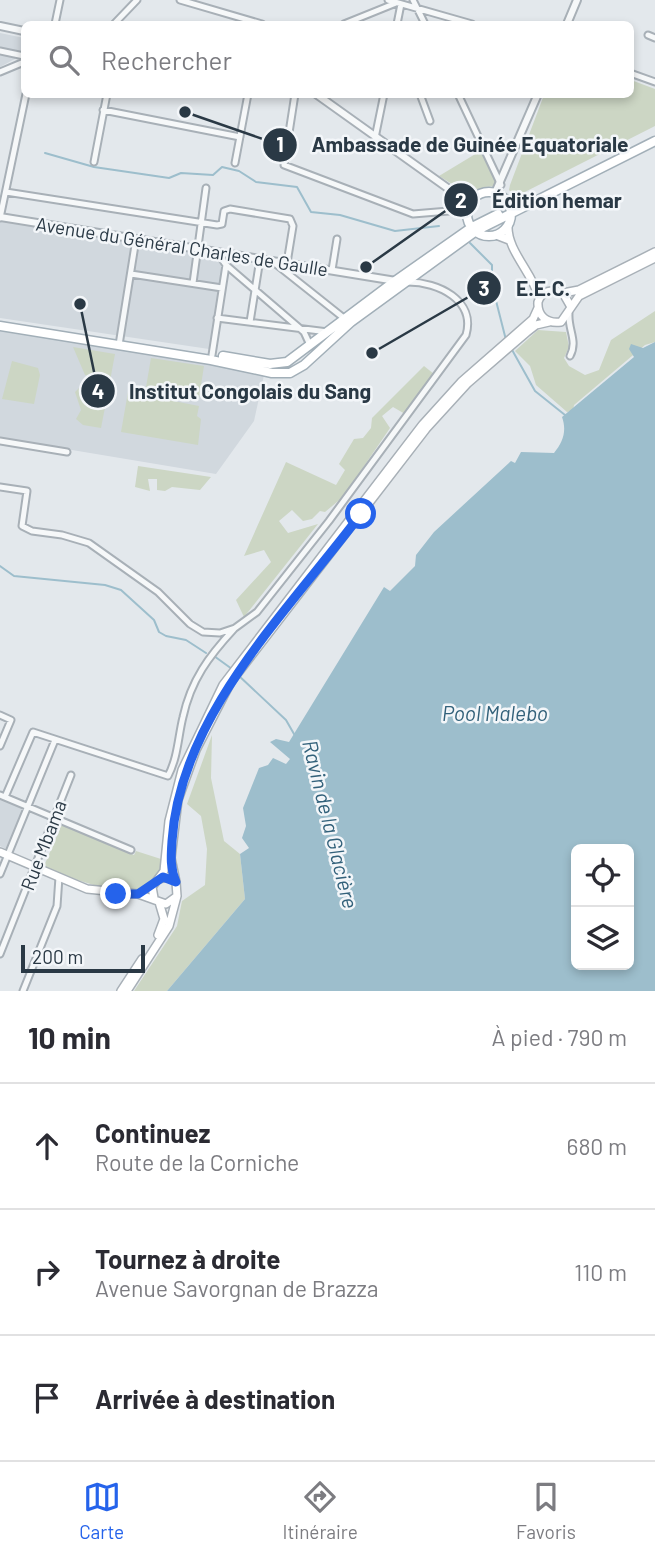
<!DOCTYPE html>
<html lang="fr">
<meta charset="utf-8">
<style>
:root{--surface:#fff;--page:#f2f2f3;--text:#2b2b33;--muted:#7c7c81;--line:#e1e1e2;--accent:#2563eb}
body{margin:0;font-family:Barlow,sans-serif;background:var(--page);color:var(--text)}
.controls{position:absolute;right:21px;bottom:21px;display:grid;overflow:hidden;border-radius:10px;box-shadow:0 4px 10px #0003}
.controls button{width:63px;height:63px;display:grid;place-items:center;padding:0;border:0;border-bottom:2px solid var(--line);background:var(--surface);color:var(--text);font:35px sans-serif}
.scale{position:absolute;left:21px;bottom:18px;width:124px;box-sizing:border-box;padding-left:7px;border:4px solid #2a3945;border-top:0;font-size:19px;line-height:24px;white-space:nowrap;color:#2a3945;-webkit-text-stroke:5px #f3f6f9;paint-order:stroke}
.stop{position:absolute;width:21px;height:21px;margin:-16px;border:5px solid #2563eb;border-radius:50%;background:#fff}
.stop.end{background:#2563eb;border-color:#fff;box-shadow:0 2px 7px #0008}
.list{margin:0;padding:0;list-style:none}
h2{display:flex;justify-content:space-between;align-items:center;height:91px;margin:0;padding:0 28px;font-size:30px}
h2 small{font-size:23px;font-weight:400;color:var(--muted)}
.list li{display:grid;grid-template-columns:46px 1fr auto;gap:21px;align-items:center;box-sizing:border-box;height:126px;padding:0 28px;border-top:2px solid var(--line)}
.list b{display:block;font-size:26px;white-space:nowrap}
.list p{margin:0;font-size:23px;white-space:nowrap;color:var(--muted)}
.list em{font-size:23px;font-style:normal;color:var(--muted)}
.icon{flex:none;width:38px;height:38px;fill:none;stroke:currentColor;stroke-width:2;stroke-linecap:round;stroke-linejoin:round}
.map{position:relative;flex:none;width:655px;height:991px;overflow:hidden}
.search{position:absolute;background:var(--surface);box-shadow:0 4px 10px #0003;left:21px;right:21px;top:21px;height:77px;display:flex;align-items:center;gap:18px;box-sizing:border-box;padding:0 24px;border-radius:10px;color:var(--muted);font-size:26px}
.sheet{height:469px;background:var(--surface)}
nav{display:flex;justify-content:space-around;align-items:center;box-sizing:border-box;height:98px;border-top:2px solid var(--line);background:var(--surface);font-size:19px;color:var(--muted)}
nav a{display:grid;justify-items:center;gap:4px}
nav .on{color:var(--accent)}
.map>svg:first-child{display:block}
.built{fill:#d1d8de}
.green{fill:#ccd6c4}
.water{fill:#9dbecc;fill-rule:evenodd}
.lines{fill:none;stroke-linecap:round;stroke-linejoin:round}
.stream{stroke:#9dbecc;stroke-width:2}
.minor-casing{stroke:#a8b0b7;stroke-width:9}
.tertiary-casing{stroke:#a8b0b7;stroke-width:10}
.secondary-casing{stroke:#a8b0b7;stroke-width:10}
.primary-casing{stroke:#a2afb8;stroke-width:11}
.minor{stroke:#f6f8f9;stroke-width:5}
.tertiary{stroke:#f6f8f9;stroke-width:6}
.secondary{stroke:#fff;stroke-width:7}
.primary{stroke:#fff;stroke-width:8}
.route{stroke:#2563eb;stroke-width:9}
.labels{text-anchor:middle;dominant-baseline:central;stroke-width:5;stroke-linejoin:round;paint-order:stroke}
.street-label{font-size:19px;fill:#2a3945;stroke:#f3f6f9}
.water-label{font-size:21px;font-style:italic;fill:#32617a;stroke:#f3f6f9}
.leader{fill:none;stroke:#2a3945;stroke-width:2.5}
.callout-dot{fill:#2a3945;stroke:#f3f6f9;stroke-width:2.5}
.mark-label{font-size:21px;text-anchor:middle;font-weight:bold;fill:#fff}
.callout-label{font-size:21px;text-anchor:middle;font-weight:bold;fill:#2a3945;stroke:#f3f6f9;stroke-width:5;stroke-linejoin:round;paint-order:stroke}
</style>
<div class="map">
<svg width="655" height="991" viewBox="0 0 655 991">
<rect width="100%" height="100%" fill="#e3e8ec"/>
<path class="built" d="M0,33L24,38V54L0,67Z
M0,213L203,246L222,266L209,349L0,318Z
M0,329L254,371L264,375L254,421L216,474L0,438Z
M0,796L24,806L6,849L0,846Z"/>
<path class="green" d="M631,80L655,89V126L515,197L509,190L510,185L544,95L630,94Z
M482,150L498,182L496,186L485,187L470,195L439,176Z
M655,311V342L645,345L574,405L573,411L567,412L536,385L530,366L515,351L538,330L566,332L569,347L564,358L569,366L585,375L599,370L611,340Z
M73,347L115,354L110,381L85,375Z
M151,358L204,366L199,398L146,387Z
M12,361L38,368L40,375L34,404L2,399Z
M424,366L434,374L405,414L393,407L382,416L390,428L343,497L325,512L320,511L312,519L303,521L292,510L279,521L288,533L318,524L244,617L236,600L271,562L264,550L244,556L286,462L336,485L345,470L339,464L354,439L363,438L371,428L372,418Z
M85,382L109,387L101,428L83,425L76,419L81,410L75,392Z
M128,392L199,406L197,416L201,419L198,445L121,432Z
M138,466L211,477L200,490L172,487L165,491L157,490V479H148L150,491L135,487Z
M212,735L211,778L224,841L240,854L245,899L167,991H134L177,926L182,901L205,885L207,849L201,816L187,804Z
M62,824L134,855L136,851L161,859C161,918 70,878 44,866Z"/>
<path class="water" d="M655,342V991H167L245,899L240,854L249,848L242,838L246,826L243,808L259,768L268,765L273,758L286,764L290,759L270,742L276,739L289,742L384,587L390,591L415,566L416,555L434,532L511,461L515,463L521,452L554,453C563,442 567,431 562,417L634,357L629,349L631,344L643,348ZM576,849H629V965H576Z"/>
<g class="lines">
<path class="stream" d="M45,153L94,167L169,178L181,173L213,175L222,167L239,171L256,182L297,187L311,212L340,215L395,231L439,226
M470,243L492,265V285L506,340
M511,348L535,391L565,415
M0,566L14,576L105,585L121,590L154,620L159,632L166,636L186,640L206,653
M214,656L232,669
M238,675L286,720L294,734"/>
<defs>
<path id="minor" d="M180,0L262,24
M388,0L472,24
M413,0L425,24
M55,24L60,0
M114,24L137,0
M344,24L396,3
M397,24L401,4
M648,35L655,38
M0,51L24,56
M0,72L24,62
M630,73L655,82
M295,94L284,165L413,214L461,210
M420,94L430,121
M458,94L501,185
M103,110L240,137
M375,138L384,94
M94,162L107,94
M235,163L248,94
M6,192L217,225L222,224L224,211L230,209L290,219L293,226L287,263
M0,218L26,94
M217,252L226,265L304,332L310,345
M272,261L345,319
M332,270L337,239
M131,274L222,288
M193,283L206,188
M569,314C568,330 578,341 570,356
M217,318L328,332
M250,322L260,259
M119,345L136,239
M212,355L226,265
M0,441L67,452
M0,487L27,491L22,526L32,531L62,535L89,543L158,592L190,624L203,632L220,633L235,628L257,612L329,521L466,335C476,300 438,282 408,282
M0,715L11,720L0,746
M0,795L131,850
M5,797L33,732L168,776C178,757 178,737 183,717C191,680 209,656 234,629
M0,874L55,740
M0,954L71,775
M23,991L57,906L59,877"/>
<path id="tertiary" d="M567,24L577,0
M0,26L24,31
M316,94L470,204
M495,193L538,94
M0,217L396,281"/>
<path id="secondary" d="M508,226C507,251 533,273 539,298
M496,235L509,240
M563,293L579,290L655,252
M571,307L563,293C552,289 542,290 538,302C537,316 547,324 561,322L579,296L655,258
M0,852L87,889L138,894L166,904L177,896L176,882L168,877L158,879L152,887L154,898
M158,879L164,871L169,821L182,770L223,685L423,424L461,382L533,319L538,308
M176,882L171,858L178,800L196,750L231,682L426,429L468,383L527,332L536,325L549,322
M158,935L164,919L159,902
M121,991L142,959
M127,991L169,926L177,896"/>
<path id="primary" d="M467 214a22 22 0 1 1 44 0a22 22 0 1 1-44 0Z
M0,326L211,360L272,373H290L304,365L351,322L476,231L655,141
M223,356L270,364L287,362L395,281L472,227L498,214"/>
</defs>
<use href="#minor" class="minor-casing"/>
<use href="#tertiary" class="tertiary-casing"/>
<use href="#secondary" class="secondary-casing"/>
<use href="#primary" class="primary-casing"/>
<use href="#minor" class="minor"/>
<use href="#tertiary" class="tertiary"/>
<use href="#secondary" class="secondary"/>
<use href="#primary" class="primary"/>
</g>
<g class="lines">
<path class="route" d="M116,894H138L163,877L176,882C170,868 171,856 172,841C180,715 289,610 361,514"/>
</g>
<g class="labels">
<g class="street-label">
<text transform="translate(182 246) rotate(9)">Avenue du Général Charles de Gaulle</text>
<text transform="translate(43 845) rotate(-69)">Rue Mbama</text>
</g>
<g class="water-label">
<text x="495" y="712">Pool Malebo</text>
<text transform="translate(331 824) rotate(76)">Ravin de la Glacière</text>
</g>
</g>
<path class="leader" d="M185 112L280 145M366 267L461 200M372 353L484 288M80 304L98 391"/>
<g class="callout-dot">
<circle cx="185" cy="112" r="7"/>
<circle cx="366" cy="267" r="7"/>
<circle cx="372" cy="353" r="7"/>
<circle cx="80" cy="304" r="7"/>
<circle cx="280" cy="145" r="18"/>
<circle cx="461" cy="200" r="18"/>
<circle cx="484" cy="288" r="18"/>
<circle cx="98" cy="391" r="18"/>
</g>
<g class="mark-label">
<text x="280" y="152">1</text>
<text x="461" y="208">2</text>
<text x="484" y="296">3</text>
<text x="98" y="399">4</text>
</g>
<g class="callout-label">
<text x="470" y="152">Ambassade de Guinée Equatoriale</text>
<text x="557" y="208">Édition hemar</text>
<text x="543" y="296">E.E.C.</text>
<text x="250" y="399">Institut Congolais du Sang</text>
</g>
</svg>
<div class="controls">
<button><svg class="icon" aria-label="locate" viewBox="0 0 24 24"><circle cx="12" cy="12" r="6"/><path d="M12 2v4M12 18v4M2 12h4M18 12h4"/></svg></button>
<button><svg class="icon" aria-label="layers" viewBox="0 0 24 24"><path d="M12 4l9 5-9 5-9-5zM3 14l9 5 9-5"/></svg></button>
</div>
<div class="scale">200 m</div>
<div class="stop" style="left:361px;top:514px"></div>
<div class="stop end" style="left:116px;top:894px"></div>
<div class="search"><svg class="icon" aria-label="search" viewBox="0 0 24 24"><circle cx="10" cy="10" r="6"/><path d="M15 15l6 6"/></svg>Rechercher</div>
</div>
<section class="sheet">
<h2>10 min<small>À pied · 790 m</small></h2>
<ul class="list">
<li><svg class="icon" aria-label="ahead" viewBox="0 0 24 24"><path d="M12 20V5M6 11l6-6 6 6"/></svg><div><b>Continuez</b><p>Route de la Corniche</p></div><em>680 m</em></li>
<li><svg class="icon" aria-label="right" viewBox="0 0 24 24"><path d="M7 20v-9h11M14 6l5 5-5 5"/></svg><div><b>Tournez à droite</b><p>Avenue Savorgnan de Brazza</p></div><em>110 m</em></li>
<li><svg class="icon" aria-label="arrive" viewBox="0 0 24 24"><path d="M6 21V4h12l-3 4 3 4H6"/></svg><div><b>Arrivée à destination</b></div></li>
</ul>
</section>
<nav>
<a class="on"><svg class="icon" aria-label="map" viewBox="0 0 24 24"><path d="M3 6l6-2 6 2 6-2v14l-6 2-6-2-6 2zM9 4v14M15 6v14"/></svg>Carte</a>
<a><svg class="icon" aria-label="directions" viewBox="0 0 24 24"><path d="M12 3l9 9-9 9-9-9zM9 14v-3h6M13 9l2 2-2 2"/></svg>Itinéraire</a>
<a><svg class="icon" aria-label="saved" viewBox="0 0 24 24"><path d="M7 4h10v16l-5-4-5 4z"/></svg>Favoris</a>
</nav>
